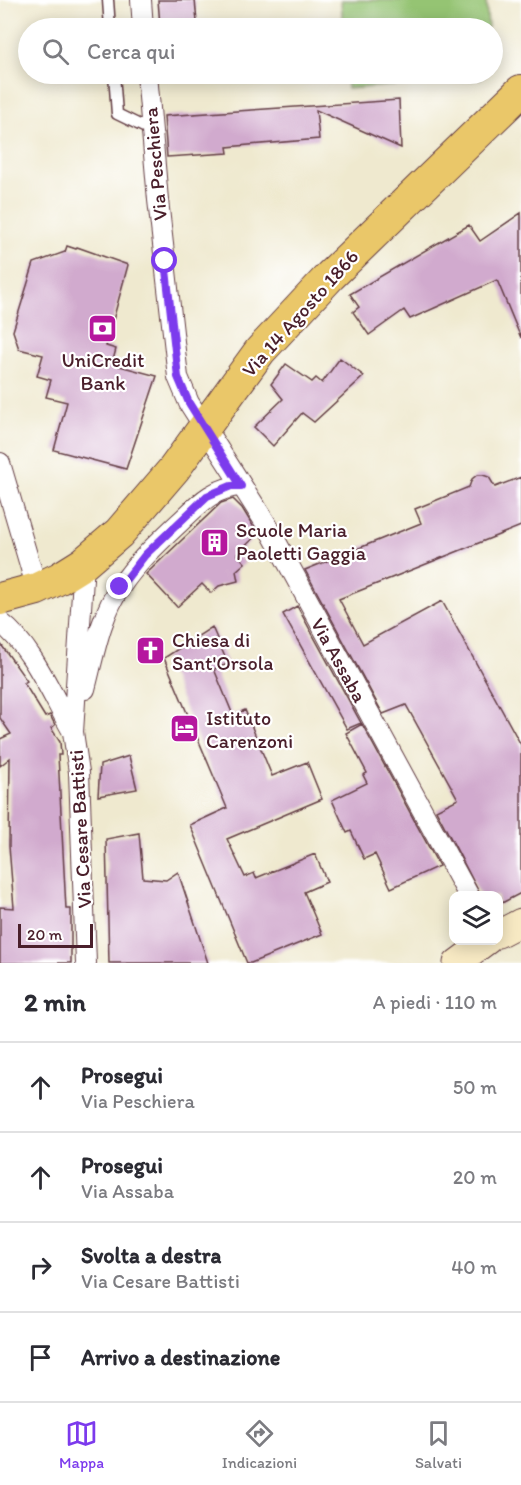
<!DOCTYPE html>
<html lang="it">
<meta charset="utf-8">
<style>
:root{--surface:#fff;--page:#f2f2f3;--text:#2b2b33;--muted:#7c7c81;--line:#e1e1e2;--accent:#7c3aed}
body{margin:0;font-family:Itim,sans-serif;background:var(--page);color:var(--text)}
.controls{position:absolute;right:18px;bottom:18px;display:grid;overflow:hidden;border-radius:12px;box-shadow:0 3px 15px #0003}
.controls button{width:54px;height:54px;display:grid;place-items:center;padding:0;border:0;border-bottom:2px solid var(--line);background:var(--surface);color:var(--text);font:30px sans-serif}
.scale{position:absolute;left:18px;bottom:15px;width:75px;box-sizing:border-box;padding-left:6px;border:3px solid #4a1f2b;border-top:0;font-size:16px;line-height:21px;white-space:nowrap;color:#4a1f2b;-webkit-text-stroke:4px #fff;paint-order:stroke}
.stop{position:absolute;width:18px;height:18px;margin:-14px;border:4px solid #7c3aed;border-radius:50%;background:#fff}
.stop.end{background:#7c3aed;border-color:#fff;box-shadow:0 2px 6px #0008}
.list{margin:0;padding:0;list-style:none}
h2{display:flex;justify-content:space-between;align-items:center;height:78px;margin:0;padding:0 24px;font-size:26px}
h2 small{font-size:20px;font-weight:400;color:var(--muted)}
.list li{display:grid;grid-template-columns:39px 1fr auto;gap:18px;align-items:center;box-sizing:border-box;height:90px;padding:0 24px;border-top:2px solid var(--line)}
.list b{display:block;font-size:22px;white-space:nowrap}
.list p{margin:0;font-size:20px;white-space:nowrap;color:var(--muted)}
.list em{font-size:20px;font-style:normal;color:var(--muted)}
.icon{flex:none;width:33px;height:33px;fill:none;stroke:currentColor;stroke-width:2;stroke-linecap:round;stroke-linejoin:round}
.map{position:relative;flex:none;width:521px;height:963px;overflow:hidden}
.search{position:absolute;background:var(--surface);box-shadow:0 3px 15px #0003;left:18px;right:18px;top:18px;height:66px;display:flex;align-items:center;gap:15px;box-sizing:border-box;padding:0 21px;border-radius:33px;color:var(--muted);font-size:22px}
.sheet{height:438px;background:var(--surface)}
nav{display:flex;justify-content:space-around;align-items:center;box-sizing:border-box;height:84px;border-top:2px solid var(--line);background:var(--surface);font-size:16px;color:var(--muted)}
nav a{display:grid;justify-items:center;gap:3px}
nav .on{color:var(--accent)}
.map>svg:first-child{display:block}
.green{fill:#95c473;stroke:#70724f;stroke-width:1.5}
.building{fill:#d1aace}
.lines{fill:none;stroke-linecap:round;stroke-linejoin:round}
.lane-casing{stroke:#633d44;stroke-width:13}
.street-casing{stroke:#633d44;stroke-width:22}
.secondary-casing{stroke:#633d44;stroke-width:29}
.primary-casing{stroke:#633d44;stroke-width:34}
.lane{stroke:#fff;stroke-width:10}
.street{stroke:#fff;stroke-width:20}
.secondary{stroke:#f7e9c3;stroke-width:27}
.primary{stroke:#eac769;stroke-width:32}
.route{stroke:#7c3aed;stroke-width:8}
.labels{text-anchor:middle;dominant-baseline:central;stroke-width:4.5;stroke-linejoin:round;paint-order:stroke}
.street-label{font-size:20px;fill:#4a1f2b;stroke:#fff}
.poi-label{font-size:20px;fill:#4a1f2b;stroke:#fff;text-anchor:start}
</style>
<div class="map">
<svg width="521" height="963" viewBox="0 0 521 963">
<rect width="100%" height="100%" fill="#fff"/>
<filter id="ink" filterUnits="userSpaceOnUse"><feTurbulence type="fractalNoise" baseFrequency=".0167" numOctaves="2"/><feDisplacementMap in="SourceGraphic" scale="12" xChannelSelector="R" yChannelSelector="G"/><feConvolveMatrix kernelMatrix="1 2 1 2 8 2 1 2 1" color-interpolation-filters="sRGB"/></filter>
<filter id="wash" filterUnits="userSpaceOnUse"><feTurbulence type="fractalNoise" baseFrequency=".008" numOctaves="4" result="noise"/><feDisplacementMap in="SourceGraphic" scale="24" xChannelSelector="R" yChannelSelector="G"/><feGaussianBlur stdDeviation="1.35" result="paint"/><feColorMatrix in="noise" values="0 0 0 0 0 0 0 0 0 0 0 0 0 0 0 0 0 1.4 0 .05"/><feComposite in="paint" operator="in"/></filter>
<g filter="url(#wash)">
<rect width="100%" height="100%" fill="#efe9cf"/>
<path class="green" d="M341,0H486L488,28H343Z
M346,74H485L480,79L347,89Z"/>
<g id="blocks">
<path class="building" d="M158,0H195L197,22L160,25Z
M399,100L401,148L316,110L319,139L227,147L228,153L167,157L164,116Z
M521,213V338L497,280L410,319L404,310L369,335L353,312L359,307L350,294L469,225L480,241Z
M67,246L76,249L77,247L128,265L106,346L116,349L112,364L157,376L126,469L54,450L67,402L46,397L51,380L37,376L43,355L19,349L13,331L34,263L65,252Z
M340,358L364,376L314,422L302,413L273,446L254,427L283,399L271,384L286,364L312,382L316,378L322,383Z
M477,475H483L489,477L495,487L521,477V526L339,599L363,644L442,601L521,745V893L498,905V896H481L436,810L458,799L406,705L383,714L305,570L421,523L415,509L469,487L472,479Z
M233,499L242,508L258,534L237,554L245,563L236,571L238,581L219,586L211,593L202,584L177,607L146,574L221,503Z
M297,606L361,723L347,729L283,614Z
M212,627L228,664L214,669L233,715L245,710L272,776L307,762L322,799L227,839L245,877L254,873L256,878L315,854L327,882L304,892L322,934L251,963H247L190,825L227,808L164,658Z
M0,643L27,681L24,683L45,717L50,715L55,725L51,728L60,742L61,755H58L66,909H71V963H0V907L14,908L9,846L10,758L0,766V739L11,734L0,718Z
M362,724L439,866L391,888L375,854L364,859L351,831L347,833L332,800L367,783L363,775L367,773L346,733Z
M129,756L137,789L98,796L100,765Z
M139,833L143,878L166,880L178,872L208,963H109L106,839Z"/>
</g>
</g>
<g filter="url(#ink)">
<use href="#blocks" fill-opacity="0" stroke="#633d44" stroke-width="1.5"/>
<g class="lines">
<defs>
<path id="lane" d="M108,0L110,28
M114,74L117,114L152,131"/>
<path id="street" d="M141,0L143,28
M147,74L158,200L178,377L189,403L267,525L469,896
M0,463L37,589
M84,563L73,732L79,772L86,963
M0,622C33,647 52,696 73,732
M85,689C94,655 100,616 121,586C137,562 159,542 180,522C198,505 214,487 241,486"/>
<path id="secondary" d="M498,934L521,922
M457,963L488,940"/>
<path id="primary" d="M0,599L37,589L60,578L84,563L119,533L174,469L260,351L330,276L521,91"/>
</defs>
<use href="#lane" class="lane-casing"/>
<use href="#street" class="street-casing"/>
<use href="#secondary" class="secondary-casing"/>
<use href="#primary" class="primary-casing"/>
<use href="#lane" class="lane"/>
<use href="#street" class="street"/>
<use href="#secondary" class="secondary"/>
<use href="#primary" class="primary"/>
</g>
</g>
<g class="lines" filter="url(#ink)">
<path class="route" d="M120,587L145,555L207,496L231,486H241L189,403L178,377L165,261"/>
</g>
<defs>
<symbol id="bank-square" viewBox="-11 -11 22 22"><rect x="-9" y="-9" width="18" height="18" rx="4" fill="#b5179e" stroke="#fff"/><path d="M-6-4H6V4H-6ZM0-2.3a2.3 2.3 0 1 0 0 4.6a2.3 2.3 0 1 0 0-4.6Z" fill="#fff"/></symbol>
<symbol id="building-square" viewBox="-11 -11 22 22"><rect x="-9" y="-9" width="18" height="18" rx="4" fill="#b5179e" stroke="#fff"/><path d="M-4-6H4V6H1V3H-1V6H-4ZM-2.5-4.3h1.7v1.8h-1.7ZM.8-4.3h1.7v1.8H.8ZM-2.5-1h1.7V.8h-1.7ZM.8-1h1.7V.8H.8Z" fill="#fff"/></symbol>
<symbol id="church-square" viewBox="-11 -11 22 22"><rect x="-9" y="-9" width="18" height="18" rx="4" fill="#b5179e" stroke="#fff"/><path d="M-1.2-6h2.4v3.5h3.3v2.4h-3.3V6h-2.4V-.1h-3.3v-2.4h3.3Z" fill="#fff"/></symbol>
<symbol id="hotel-square" viewBox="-11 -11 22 22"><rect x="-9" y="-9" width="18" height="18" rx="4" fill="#b5179e" stroke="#fff"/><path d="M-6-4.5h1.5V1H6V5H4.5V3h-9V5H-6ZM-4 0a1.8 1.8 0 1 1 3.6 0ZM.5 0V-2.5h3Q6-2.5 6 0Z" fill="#fff"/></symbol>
</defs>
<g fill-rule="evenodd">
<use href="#bank-square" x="86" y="312" width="33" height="33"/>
<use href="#building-square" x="198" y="526" width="33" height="33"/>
<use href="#church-square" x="134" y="634" width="33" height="33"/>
<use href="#hotel-square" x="168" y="712" width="33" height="33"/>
</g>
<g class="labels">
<g class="street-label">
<text transform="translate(155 164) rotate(-95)">Via Peschiera</text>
<text transform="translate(300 313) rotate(-48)">Via 14 Agosto 1866</text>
<text transform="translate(339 660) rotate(61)">Via Assaba</text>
<text transform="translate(80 829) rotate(-93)">Via Cesare Battisti</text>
</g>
<g class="poi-label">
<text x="103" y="360" text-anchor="middle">UniCredit<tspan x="103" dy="23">Bank</tspan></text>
<text x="236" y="530">Scuole Maria<tspan x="236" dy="23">Paoletti Gaggia</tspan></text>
<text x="172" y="640">Chiesa di<tspan x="172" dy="23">Sant'Orsola</tspan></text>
<text x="206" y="718">Istituto<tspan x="206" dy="23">Carenzoni</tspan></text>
</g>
</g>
</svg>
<div class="controls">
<button><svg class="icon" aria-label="layers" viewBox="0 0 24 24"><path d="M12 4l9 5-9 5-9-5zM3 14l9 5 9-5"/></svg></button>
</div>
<div class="scale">20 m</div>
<div class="stop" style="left:165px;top:261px"></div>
<div class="stop end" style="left:120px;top:587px"></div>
<div class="search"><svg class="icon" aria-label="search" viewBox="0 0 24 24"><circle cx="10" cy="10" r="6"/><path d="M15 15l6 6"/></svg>Cerca qui</div>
</div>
<section class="sheet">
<h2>2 min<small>A piedi · 110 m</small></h2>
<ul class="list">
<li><svg class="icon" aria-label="ahead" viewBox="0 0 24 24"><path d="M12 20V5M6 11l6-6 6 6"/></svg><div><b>Prosegui</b><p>Via Peschiera</p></div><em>50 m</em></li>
<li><svg class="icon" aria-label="ahead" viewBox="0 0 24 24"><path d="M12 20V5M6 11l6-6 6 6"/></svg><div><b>Prosegui</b><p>Via Assaba</p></div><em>20 m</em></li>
<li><svg class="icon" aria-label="right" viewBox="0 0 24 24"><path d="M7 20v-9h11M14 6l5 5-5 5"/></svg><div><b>Svolta a destra</b><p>Via Cesare Battisti</p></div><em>40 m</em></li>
<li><svg class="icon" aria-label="arrive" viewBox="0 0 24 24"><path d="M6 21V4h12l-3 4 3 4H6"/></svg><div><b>Arrivo a destinazione</b></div></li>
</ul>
</section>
<nav>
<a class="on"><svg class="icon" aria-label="map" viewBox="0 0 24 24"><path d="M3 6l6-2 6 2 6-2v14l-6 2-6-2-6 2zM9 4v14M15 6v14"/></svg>Mappa</a>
<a><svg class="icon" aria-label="directions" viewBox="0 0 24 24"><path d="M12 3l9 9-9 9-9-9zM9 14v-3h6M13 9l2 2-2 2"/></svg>Indicazioni</a>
<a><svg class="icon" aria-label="saved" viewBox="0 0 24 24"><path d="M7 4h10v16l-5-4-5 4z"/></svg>Salvati</a>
</nav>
